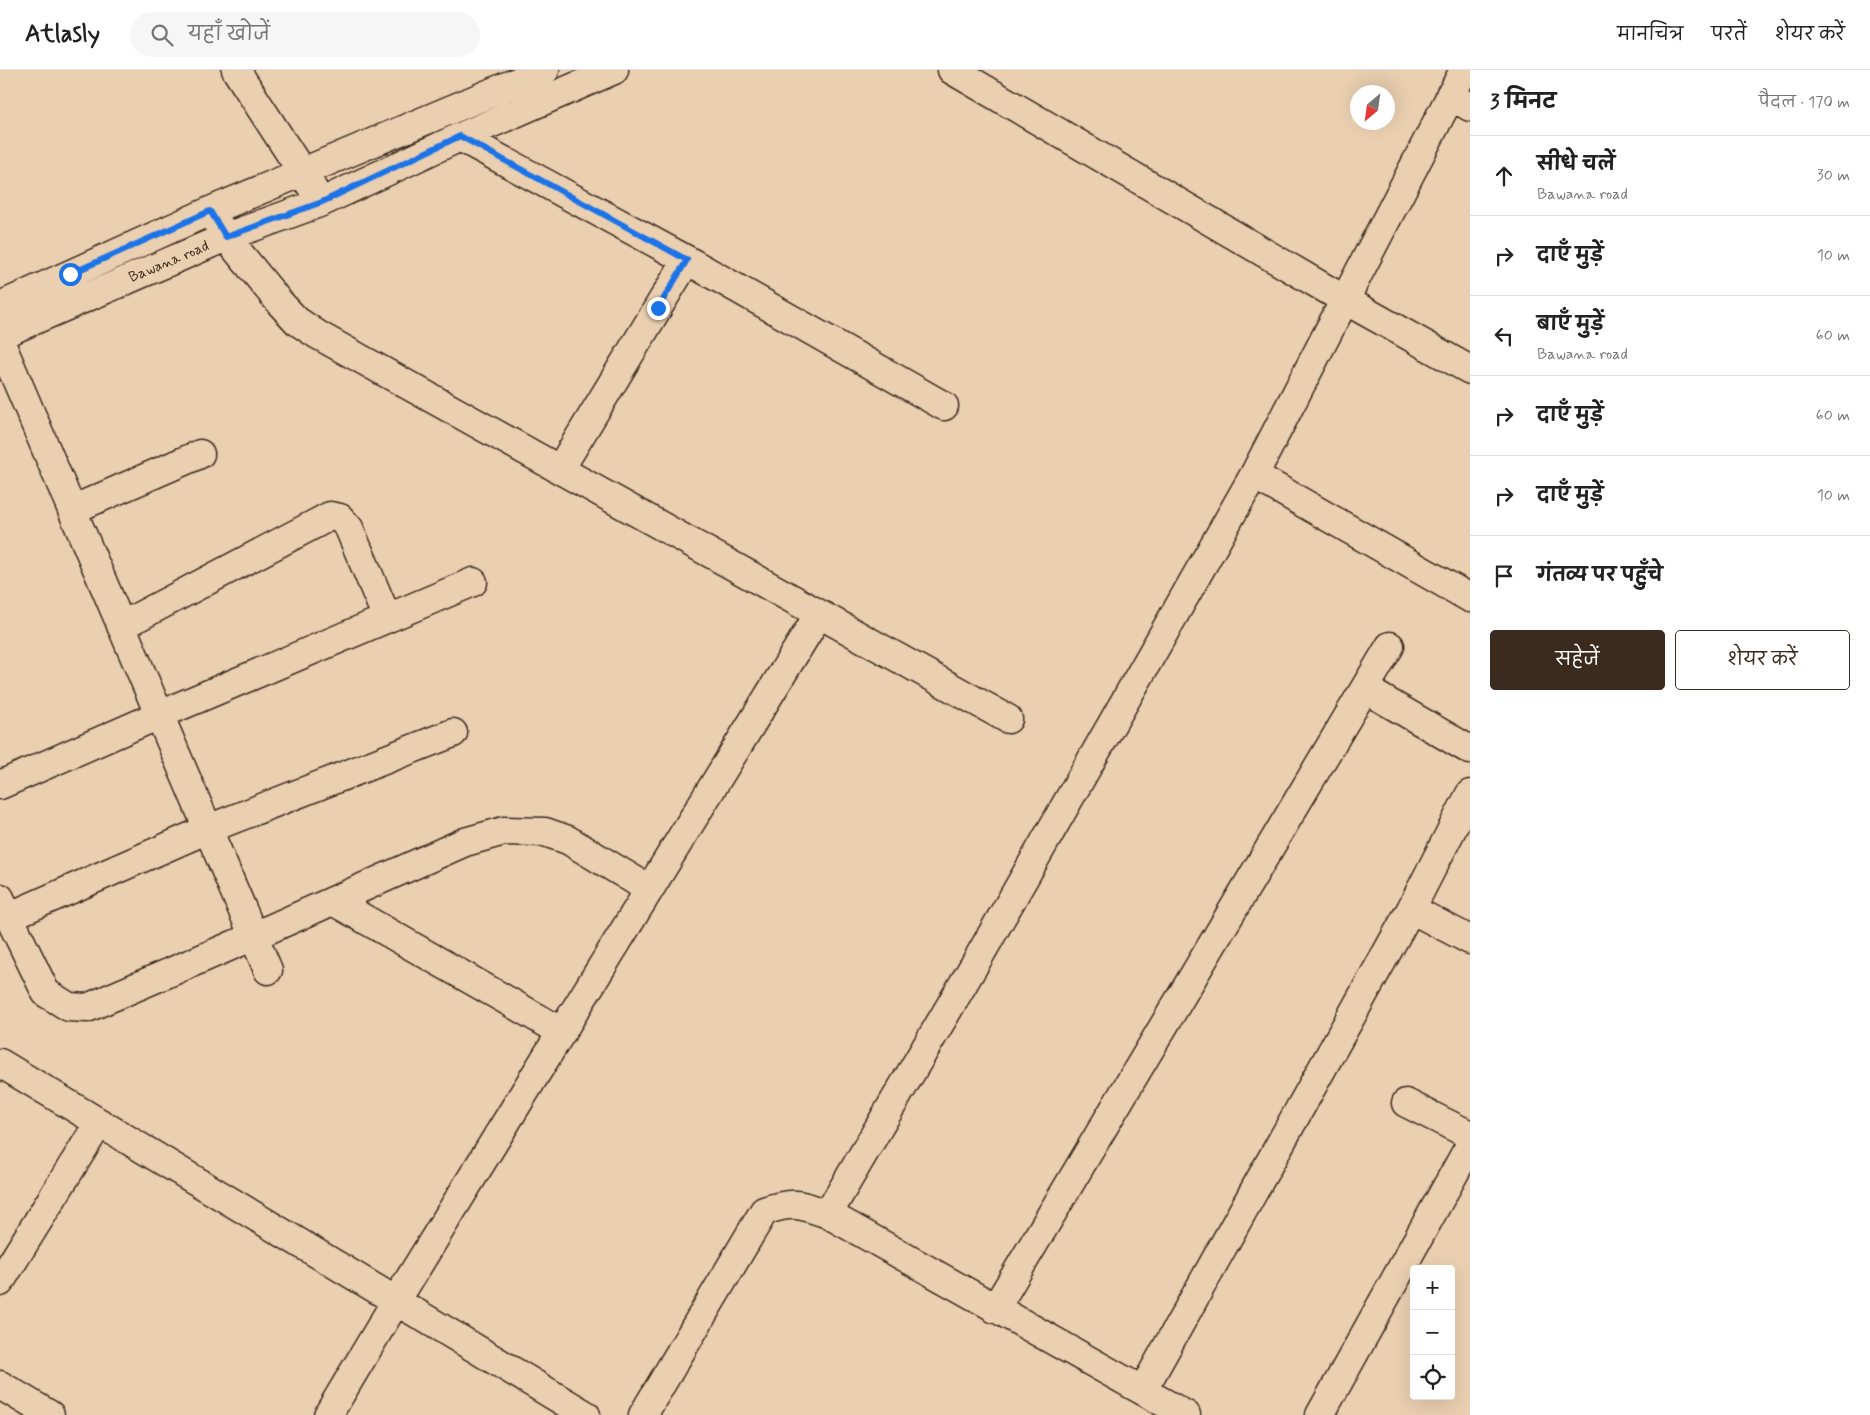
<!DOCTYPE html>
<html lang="hi">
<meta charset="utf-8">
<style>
:root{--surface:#fff;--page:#f6f6f6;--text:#222;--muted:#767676;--line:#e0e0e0;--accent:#3b2a1e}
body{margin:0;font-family:Mynerve,"Playpen Sans Deva",sans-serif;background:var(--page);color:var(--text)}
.controls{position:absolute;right:15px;bottom:15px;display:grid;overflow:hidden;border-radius:5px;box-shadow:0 5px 20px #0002}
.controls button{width:45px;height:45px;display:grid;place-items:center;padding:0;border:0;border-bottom:1px solid var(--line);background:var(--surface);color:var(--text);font:25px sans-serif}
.compass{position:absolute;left:1350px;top:15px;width:45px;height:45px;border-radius:50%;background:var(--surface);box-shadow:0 5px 20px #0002;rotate:209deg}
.stop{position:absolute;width:15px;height:15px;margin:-11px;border:4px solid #1a73e8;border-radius:50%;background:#fff}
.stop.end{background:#1a73e8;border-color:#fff;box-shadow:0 1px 5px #0008}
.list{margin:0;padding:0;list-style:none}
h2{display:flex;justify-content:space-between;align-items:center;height:65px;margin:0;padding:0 20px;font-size:21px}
h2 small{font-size:16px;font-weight:400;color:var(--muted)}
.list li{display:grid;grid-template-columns:32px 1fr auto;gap:15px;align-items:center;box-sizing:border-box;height:80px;padding:0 20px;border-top:1px solid var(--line)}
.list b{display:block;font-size:19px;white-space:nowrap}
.list p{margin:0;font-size:16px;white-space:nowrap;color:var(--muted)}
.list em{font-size:16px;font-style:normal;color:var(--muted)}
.actions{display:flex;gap:10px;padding:15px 20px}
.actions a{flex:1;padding:11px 0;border:1px solid var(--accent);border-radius:5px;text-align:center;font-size:18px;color:var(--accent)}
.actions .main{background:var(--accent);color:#fff}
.icon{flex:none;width:28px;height:28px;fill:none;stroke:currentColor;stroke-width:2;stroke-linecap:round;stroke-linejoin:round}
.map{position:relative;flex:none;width:1470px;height:1345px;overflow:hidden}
header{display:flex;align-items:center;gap:30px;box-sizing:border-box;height:70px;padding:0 25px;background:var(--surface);border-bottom:1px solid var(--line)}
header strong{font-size:24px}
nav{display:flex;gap:28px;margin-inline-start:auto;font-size:18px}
.search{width:350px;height:45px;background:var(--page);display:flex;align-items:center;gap:12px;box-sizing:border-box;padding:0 18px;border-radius:28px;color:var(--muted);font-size:19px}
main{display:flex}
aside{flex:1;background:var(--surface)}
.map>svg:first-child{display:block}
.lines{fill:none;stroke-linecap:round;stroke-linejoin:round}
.minor-casing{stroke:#3b2a1e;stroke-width:31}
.minor{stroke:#eacfb1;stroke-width:28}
.route{stroke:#1a73e8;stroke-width:6}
.labels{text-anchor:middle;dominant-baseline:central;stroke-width:4.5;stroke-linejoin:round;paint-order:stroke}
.street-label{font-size:15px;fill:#3b2a1e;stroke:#eacfb1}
</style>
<header>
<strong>Atlasly</strong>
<div class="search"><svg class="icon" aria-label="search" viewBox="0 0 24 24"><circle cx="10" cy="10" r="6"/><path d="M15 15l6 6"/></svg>यहाँ खोजें</div>
<nav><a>मानचित्र</a><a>परतें</a><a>शेयर करें</a></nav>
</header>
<main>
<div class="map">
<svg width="1470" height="1345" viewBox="0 0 1470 1345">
<rect width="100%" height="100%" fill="#eacfb1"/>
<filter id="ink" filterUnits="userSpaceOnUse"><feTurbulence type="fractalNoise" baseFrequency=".02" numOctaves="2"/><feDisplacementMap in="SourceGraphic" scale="10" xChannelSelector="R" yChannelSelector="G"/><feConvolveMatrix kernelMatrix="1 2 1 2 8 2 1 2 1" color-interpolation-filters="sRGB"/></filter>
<g filter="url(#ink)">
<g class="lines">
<defs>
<path id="minor" d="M236,0L313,119
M952,0L1345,230L1470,300
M1450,25L1470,37
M460,67L687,190L944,336
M210,141L226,167L280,233L297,251L318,265L1008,649
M0,236L210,141L545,0
M0,265L226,167L322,132L460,67L614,0
M0,271L268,900
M560,399L687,190
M1254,405L1470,528
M72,440L200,384
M121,556L330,446L340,448L349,458L387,548
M1365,619L1470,680
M0,715L159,645L473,512
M0,828L46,923L69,937L87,938L254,866L465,772L504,761L545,762L568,770L649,819
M333,831L562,962
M1411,839L1470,870
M8,847L208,759L453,663
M0,993L586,1345
M1406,1033L1470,1065
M828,1144L976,892L1254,405L1464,0
M0,1212L99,1053
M995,1239L1390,576
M0,1315L50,1345
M1143,1320L1411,839L1470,724
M328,1345L396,1231L819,544
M643,1345L764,1141C794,1131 800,1134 828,1144L1186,1345
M1320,1345L1470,1075"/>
</defs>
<use href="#minor" class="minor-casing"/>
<use href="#minor" class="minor"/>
</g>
</g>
<g class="lines" filter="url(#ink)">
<path class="route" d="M70,204L210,141L226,167L322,132L460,66L687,190L658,238"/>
</g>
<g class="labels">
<g class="street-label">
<text transform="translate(169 192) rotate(-23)">Bawana road</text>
</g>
</g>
</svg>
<div class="controls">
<button>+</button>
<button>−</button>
<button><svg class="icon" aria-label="locate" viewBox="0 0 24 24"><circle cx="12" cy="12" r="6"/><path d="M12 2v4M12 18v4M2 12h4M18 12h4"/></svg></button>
</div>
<svg class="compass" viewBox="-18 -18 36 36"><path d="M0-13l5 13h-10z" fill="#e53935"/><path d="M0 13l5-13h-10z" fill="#767676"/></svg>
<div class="stop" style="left:70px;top:204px"></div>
<div class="stop end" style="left:658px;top:238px"></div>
</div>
<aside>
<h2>3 मिनट<small>पैदल · 170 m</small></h2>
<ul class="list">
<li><svg class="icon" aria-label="ahead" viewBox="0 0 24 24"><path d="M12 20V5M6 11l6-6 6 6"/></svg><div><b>सीधे चलें</b><p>Bawana road</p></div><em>30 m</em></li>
<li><svg class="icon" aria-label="right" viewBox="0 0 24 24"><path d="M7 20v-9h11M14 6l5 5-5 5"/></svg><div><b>दाएँ मुड़ें</b></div><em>10 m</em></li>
<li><svg class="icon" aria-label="left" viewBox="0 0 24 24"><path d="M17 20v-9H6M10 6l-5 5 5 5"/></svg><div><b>बाएँ मुड़ें</b><p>Bawana road</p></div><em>60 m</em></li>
<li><svg class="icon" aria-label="right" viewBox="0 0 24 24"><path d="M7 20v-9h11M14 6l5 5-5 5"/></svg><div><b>दाएँ मुड़ें</b></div><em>60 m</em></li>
<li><svg class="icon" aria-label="right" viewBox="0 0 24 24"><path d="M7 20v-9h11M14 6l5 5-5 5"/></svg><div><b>दाएँ मुड़ें</b></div><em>10 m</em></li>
<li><svg class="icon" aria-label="arrive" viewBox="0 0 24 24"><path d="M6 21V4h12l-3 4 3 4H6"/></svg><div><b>गंतव्य पर पहुँचे</b></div></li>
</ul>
<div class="actions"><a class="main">सहेजें</a><a>शेयर करें</a></div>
</aside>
</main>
